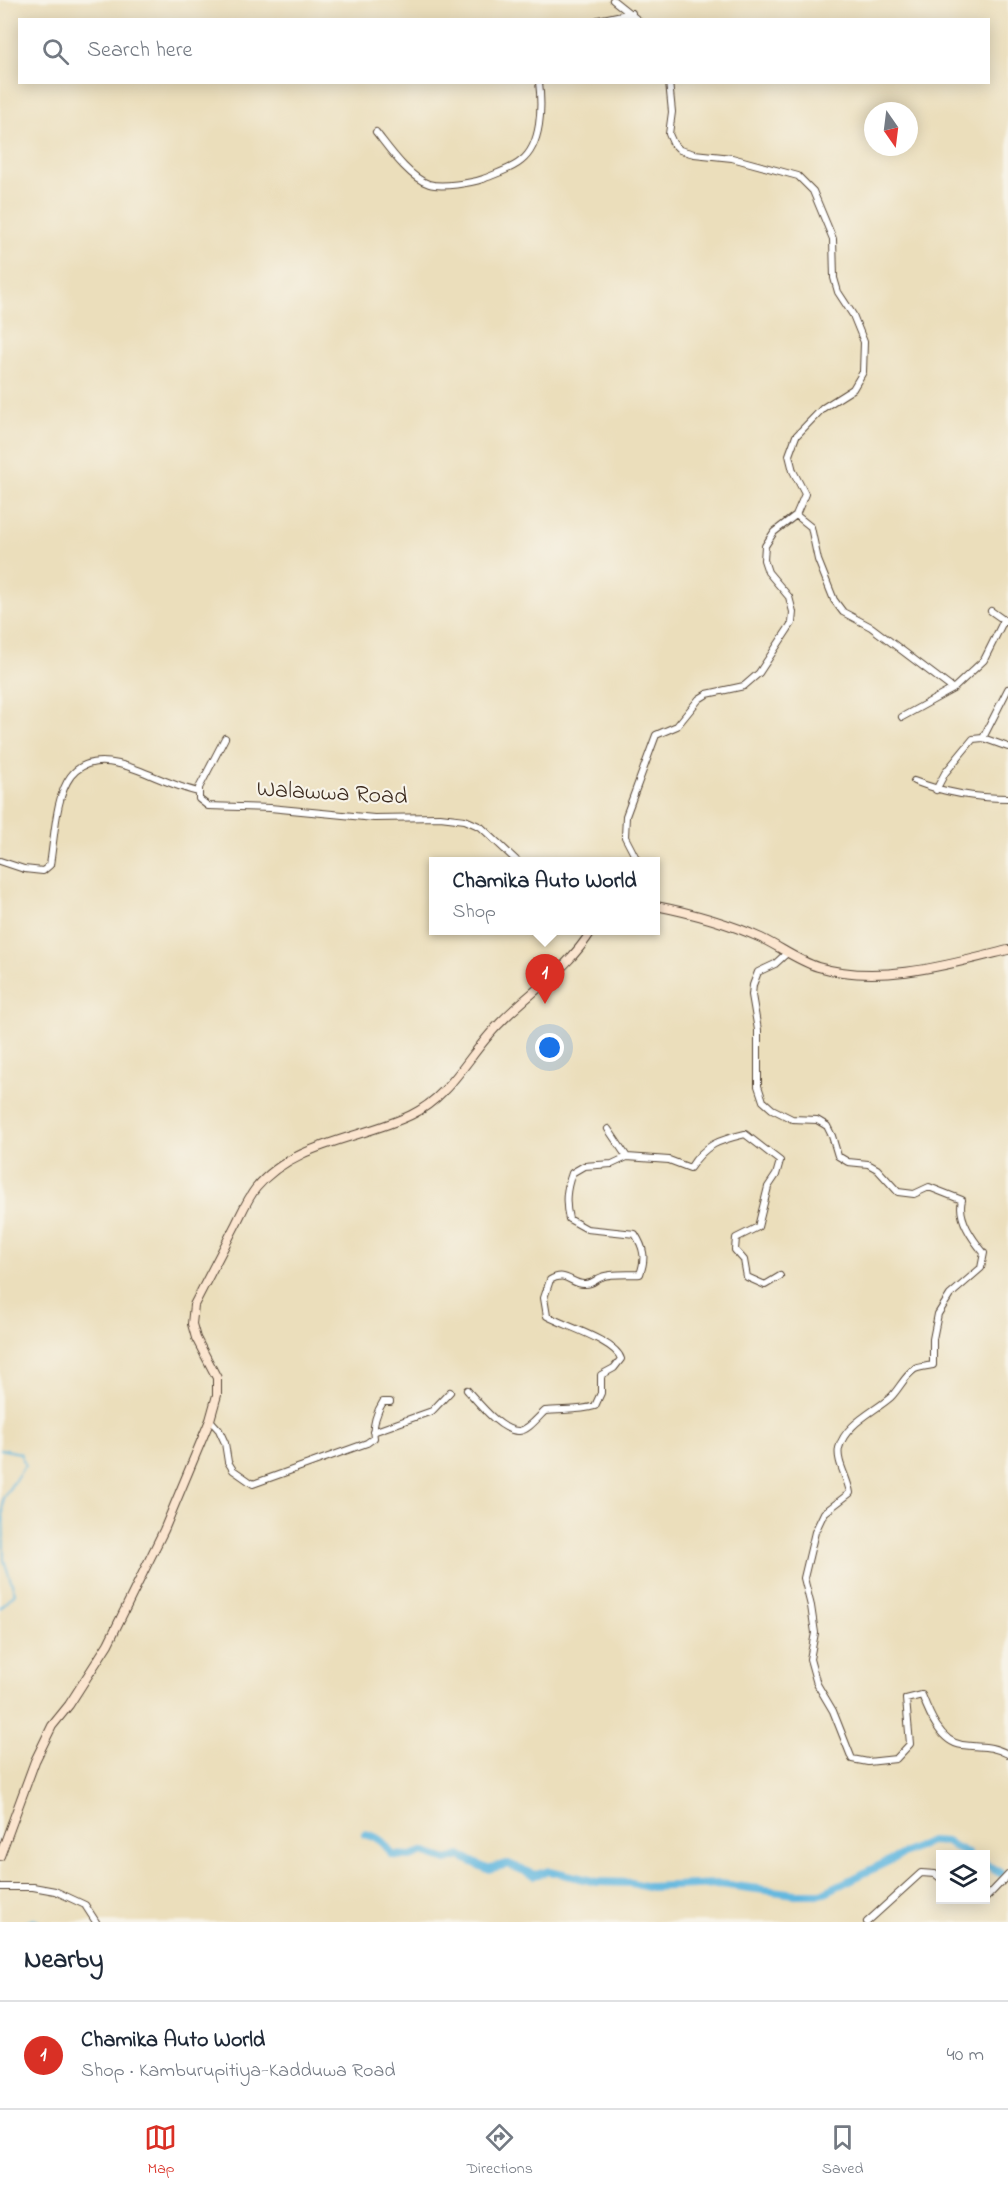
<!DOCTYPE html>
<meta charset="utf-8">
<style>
:root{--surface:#fff;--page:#f6f6f7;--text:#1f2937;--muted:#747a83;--line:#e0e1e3;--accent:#d93025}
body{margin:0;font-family:"Indie Flower",sans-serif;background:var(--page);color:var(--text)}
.controls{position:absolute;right:18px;bottom:18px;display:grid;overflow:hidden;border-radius:0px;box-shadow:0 3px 15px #0003}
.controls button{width:54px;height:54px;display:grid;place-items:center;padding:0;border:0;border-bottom:2px solid var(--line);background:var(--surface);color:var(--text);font:30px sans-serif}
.compass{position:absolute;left:864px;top:102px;width:54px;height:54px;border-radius:50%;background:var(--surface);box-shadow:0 3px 15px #0003;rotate:166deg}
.you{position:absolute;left:550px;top:1048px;width:21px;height:21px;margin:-15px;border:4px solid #fff;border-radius:50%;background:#1a73e8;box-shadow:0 0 0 9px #1a73e833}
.badge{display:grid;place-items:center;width:39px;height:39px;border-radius:50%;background:var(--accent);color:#fff;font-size:20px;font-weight:700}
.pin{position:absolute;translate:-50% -50px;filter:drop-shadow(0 2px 3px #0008)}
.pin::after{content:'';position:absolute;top:32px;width:21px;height:18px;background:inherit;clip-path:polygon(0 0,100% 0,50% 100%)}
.popup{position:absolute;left:429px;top:857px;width:231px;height:78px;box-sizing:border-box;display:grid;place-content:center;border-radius:0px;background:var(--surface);filter:drop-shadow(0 2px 4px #0005);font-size:20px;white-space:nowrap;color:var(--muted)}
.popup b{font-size:22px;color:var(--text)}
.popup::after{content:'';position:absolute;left:50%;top:100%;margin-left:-12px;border:12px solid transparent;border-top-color:var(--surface)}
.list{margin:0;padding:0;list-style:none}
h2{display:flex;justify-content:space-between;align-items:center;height:78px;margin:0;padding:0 24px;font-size:26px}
h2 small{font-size:20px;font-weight:400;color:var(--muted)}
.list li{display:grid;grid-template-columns:39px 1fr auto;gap:18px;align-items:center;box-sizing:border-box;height:108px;padding:0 24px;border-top:2px solid var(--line)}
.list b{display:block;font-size:22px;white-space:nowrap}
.list p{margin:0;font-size:20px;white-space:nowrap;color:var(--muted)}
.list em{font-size:20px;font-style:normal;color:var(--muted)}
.icon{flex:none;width:33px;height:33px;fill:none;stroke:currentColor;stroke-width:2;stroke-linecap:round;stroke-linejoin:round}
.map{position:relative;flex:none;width:1008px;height:1922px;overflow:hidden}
.search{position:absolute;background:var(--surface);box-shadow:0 3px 15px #0003;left:18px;right:18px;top:18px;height:66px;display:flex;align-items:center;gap:15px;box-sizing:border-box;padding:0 21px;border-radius:0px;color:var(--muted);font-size:22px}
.sheet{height:186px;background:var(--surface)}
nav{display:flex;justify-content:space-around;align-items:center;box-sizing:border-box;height:84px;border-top:2px solid var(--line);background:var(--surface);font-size:16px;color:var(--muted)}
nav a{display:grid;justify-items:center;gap:3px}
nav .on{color:var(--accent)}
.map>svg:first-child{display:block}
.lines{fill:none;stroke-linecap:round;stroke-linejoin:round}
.stream{stroke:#63b8df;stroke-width:2}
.canal{stroke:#63b8df;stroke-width:8}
.minor-casing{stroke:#554536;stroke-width:8}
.secondary-casing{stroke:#554536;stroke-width:10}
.minor{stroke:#fff;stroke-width:6}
.secondary{stroke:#fbe5cf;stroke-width:8}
.labels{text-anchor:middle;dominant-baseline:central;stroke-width:4.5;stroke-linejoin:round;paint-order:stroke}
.street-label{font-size:24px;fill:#3b2a1e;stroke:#f7f3e8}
</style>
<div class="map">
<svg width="1008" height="1922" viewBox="0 0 1008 1922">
<rect width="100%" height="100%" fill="#f7f3e8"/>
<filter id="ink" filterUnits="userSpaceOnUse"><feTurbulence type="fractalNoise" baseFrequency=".0167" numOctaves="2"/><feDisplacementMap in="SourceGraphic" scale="12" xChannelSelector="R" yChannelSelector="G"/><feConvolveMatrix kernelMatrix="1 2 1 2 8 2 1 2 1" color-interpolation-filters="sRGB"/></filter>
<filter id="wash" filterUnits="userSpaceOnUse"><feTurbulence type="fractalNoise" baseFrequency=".008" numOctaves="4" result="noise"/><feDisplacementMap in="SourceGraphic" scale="24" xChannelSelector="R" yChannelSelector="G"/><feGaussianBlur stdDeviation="1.35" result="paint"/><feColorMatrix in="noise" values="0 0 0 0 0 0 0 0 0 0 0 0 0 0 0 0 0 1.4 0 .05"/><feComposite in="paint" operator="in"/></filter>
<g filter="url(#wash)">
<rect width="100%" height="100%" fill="#ebdebb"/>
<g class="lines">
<path class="stream" d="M0,1449L20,1453L25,1465L3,1498L4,1560L15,1593L0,1608
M25,1922L35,1919L40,1922"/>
<path class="canal" d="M365,1834C379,1837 385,1843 392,1855L410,1856L423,1852L447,1860L460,1856L487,1869L508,1864L535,1875L550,1871L597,1882L632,1883L648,1887L720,1884L795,1894H821L930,1841L946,1842L968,1854
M986,1865L1000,1873"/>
</g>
</g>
<g filter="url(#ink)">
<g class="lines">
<defs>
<path id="minor" d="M613,0L638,20
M598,20L632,13
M376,132C388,147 409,178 429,184C442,188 471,183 483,179C495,174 512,169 521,161C542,145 542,106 539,82
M796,515L811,527L818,560L834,600L843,612L871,627L953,689
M991,611L1008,623
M902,717L953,689L984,660L1004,620
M225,738L199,788V799L208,806L270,808L374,818L440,817L465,820L481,827L518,862
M983,738L1008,689
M914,781C945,793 975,798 1008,798
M936,790L945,773L973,739L983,738L1008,747
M0,861L24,869L43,871L50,865C59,806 55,738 138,770C159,778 177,787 199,792
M638,862L625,837L626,816L656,735L677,726L699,699L707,694L744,686L759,673L792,623L793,612L789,597L768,572L764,560L765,546L774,532L796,515L805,494L793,471L789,455L796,436L823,408L853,389L863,372L864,342L853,315L838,292L834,278L833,239L813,191L798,176L732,158L694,154L680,150L673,143L669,134L672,112L669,82
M787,953L775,964L758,972L753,985L752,995L758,1030V1086L763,1101L772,1109L792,1119L817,1120L827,1126L832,1136L838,1156L848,1162L868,1164L877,1169L898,1192L914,1194L929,1187L962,1200C957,1218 973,1240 984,1253L981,1268L950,1295L938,1314L933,1339V1365C928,1366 920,1367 915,1369C906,1374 899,1389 891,1397C874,1412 845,1424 839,1448C836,1462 848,1478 850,1493L824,1513L815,1532L804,1578L811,1606L815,1633L810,1659L817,1684L833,1711L852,1759L868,1762L896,1759L910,1744L906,1699L922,1695C929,1713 940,1742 962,1745C981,1748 988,1744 1008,1754
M608,1129L627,1157
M467,1390C478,1402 501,1432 519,1431C529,1430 538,1417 545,1411C562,1409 579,1411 595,1406L601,1393V1375L614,1368L621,1359C616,1341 565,1326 547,1316L544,1298L550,1280C567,1270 571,1285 585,1284C594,1284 595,1279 602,1277C610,1273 631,1275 640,1274C646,1258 644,1248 635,1234L587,1229L569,1219C565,1202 566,1190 572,1173L584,1166L612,1164L627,1157L669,1160L690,1168C705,1144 720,1140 745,1134L780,1161L776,1175L768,1187L758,1227L736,1238L735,1250L744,1260L747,1277L765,1285L780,1276
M210,1420L219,1430L225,1443L228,1462L233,1470L253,1484L367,1443L374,1438C372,1426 377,1411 383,1402H390
M373,1432L432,1411L450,1392
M0,1887H33L55,1891L85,1905L96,1922
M986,1898L1008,1875
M867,1922L921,1873L935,1874L940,1878"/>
<path id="secondary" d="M656,906C692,913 728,923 761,938C780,947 798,961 818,967C879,985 948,965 1008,950
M0,1856L35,1761L52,1726L69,1705L108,1644L164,1530L210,1420L217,1395V1378L196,1338L192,1324L194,1305C208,1278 222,1251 236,1224C242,1212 248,1198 256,1188C294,1142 361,1139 411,1115C451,1096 469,1054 499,1024C531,990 566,972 592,930"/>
</defs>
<use href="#minor" class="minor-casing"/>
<use href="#secondary" class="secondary-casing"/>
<use href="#minor" class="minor"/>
<use href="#secondary" class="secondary"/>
</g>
</g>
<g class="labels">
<g class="street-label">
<text transform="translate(332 794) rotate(3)">Walawwa Road</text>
</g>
</g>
</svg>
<div class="controls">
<button><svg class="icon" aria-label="layers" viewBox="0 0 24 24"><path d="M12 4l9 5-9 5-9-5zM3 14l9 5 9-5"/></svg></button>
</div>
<svg class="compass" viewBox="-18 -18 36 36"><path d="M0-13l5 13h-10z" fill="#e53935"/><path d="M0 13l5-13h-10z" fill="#747a83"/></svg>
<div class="you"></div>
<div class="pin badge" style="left:545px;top:1004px">1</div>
<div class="popup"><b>Chamika Auto World</b>Shop</div>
<div class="search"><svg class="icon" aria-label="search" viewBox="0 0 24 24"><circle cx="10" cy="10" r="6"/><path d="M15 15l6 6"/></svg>Search here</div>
</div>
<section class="sheet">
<h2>Nearby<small></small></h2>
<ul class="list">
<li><span class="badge">1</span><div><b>Chamika Auto World</b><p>Shop · Kamburupitiya-Kadduwa Road</p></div><em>40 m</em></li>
</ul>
</section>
<nav>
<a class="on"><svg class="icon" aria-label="map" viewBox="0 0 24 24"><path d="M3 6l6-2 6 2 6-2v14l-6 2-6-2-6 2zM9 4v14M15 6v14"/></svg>Map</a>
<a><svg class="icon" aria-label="directions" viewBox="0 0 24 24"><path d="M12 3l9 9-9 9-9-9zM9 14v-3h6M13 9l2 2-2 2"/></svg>Directions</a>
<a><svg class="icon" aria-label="saved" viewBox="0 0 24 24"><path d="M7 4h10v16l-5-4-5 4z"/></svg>Saved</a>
</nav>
